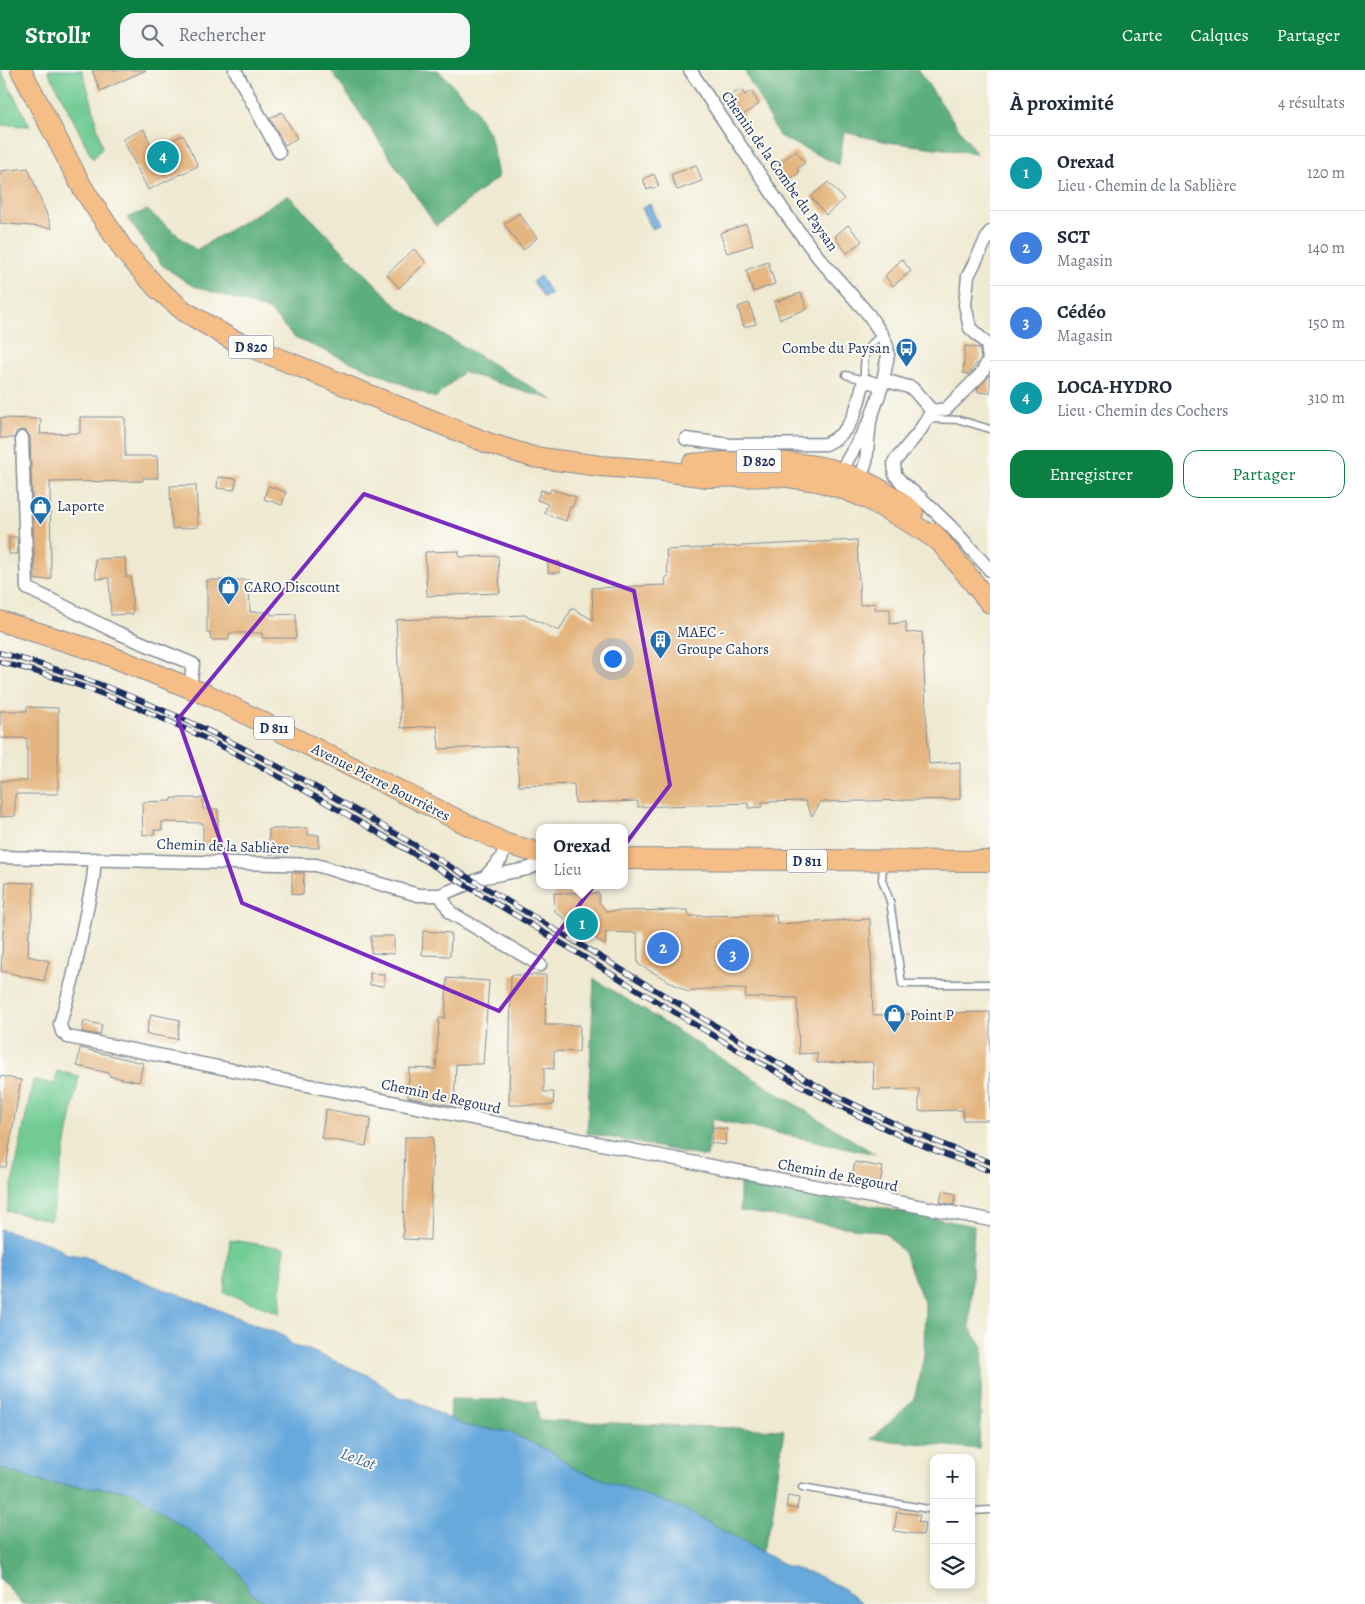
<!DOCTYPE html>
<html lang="fr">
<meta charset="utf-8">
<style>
:root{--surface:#fff;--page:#f6f6f7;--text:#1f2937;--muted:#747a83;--line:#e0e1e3;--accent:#0b8043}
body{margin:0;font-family:Alegreya,serif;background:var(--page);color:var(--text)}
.controls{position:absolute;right:15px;bottom:15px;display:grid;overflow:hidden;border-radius:10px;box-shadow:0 2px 8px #0003}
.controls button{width:45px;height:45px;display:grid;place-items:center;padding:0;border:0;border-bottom:1px solid var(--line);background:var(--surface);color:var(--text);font:25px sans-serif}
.you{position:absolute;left:612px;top:588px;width:18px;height:18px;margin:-12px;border:4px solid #fff;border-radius:50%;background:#1a73e8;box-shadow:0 0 0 8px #1a73e833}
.badge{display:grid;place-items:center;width:32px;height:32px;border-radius:50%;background:var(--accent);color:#fff;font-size:16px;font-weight:700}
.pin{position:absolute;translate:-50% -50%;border:2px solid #fff;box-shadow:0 1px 5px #0006}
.popup{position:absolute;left:536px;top:754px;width:92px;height:65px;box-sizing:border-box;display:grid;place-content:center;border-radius:10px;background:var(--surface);filter:drop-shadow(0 1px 4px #0005);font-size:16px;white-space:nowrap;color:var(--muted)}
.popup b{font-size:19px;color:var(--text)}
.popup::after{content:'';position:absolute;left:50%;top:100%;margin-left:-10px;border:10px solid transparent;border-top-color:var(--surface)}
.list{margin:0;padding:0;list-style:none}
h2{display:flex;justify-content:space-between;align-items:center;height:65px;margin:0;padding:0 20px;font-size:21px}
h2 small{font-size:16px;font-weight:400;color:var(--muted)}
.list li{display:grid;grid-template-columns:32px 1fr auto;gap:15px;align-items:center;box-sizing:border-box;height:75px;padding:0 20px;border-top:1px solid var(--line)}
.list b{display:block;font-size:19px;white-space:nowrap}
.list p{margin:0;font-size:16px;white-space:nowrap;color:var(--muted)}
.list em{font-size:16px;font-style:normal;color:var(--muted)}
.actions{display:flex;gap:10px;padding:15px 20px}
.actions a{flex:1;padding:11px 0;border:1px solid var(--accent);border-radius:15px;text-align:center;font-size:18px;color:var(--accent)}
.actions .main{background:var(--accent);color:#fff}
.icon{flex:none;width:28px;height:28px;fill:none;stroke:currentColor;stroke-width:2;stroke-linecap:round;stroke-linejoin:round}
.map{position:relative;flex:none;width:990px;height:1534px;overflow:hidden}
header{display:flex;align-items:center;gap:30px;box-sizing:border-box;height:70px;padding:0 25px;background:var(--accent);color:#fff}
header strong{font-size:24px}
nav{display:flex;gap:28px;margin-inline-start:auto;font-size:18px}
.search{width:350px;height:45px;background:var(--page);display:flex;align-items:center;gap:12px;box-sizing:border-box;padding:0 18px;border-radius:15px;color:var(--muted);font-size:19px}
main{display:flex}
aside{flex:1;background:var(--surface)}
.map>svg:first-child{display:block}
.green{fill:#71cb93;stroke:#467d78}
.forest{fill:#5caf7d;stroke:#3c6f6e}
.water{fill:#68a9dc;stroke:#426c9d}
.building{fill:#e4b57f}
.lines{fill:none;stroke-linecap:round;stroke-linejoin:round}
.service-casing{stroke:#848c97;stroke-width:9}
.minor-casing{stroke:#848c97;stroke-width:15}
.primary-casing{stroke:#848c97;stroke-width:22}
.service{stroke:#fff;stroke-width:6}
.minor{stroke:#fff;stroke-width:12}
.primary{stroke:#f6be87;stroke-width:20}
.rail-casing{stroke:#1b2f5e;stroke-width:5.5}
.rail{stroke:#fdfcf7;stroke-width:4;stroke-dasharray:11;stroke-linecap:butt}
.marked{fill:none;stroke:#7b2cbf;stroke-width:4;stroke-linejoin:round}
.labels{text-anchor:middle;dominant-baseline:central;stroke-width:4;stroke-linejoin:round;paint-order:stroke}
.shield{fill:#fdfcf7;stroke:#5f6c8c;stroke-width:1}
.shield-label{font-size:14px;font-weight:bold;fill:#1b2f5e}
.street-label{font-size:15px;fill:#1b2f5e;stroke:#fdfcf7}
.poi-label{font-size:15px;fill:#1b2f5e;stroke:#fdfcf7;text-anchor:start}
.water-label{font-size:16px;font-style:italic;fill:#365a8a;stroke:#fdfcf7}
</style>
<header>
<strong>Strollr</strong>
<div class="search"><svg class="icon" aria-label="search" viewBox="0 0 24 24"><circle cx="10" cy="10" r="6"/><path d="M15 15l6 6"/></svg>Rechercher</div>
<nav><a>Carte</a><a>Calques</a><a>Partager</a></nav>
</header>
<main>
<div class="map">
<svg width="990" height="1534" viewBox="0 0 990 1534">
<rect width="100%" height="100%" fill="#fdfcf7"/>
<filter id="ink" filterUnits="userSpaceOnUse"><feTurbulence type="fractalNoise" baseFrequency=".02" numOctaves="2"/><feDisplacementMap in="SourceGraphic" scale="10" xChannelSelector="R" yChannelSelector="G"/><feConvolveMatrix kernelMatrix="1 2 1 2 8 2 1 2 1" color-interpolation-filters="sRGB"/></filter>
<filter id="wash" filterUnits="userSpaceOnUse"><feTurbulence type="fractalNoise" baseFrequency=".0096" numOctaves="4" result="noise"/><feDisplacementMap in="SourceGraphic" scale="20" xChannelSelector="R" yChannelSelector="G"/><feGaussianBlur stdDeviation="1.12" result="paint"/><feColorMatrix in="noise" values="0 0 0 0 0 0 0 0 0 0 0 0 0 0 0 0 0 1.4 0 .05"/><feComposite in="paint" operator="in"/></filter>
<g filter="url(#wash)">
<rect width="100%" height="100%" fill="#eee9d0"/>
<path class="green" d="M0,0L1,1L30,56L0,55Z
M48,0H82L92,33L102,78L93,89Z
M57,1001L79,1006L51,1150L7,1141L33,1010L55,1014Z
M230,1170L284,1178L280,1243L224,1223Z"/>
<path class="forest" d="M331,0H438L472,35L491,67L498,107L436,156Z
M744,0H918L976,83L887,72L844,62L839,95L779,66Z
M288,125L400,239L553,330L463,302L435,328L295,268L269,240L191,215L162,195L127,148L147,140L196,180Z
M594,909L875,1084L712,1049L707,1087L587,1063Z
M740,1110L974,1156L970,1258L983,1277L979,1379L871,1369L914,1330L924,1286L925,1235L904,1183L885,1163L740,1141Z
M451,1329L536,1331L539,1350L784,1360L772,1449L761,1483L681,1438L574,1399L552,1382L508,1362L466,1356L450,1349Z
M0,1398L46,1413L132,1421L219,1482L238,1501L251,1523L270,1534H22L0,1508Z"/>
<path class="water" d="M650,134L659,156L652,159L642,138Z
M540,206L551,224L544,228L533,211Z
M0,1159L35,1169L57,1177L67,1184L83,1186L162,1219L176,1223L284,1266L293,1276L309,1280L368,1305L399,1327L410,1328L450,1349L466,1356L508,1362L552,1382L574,1399L681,1438L787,1496L816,1505L841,1517L862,1534H270L251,1523L238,1501L219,1482L132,1421L46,1413L0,1398Z"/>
<g id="blocks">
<path class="building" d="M92,0H146L100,21Z
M741,19L745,25L751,21L759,34L740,47L727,28Z
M282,42L297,68L285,75L270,48Z
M144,59L153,79L183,65L198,96L148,120L123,69Z
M796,81L805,93L797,99L799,103L786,111L775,95Z
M696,95L702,111L677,120L671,105Z
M28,98L52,158L0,153V101Z
M654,104L659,116L647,120L643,109Z
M828,112L844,129L826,145L811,127Z
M519,143L537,168L523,180L504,154Z
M746,154L753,175L727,183L720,163Z
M848,155L862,171L847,183L836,169V165Z
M414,179L426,192L399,218L387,204Z
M902,189L911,201L893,216L885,206Z
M768,192L775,214L753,222L746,200Z
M801,223L807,239L780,249L774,232Z
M749,233L756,254L744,257L738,237Z
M965,276L979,278L981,288L969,304L963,303Z
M990,305V323L978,322L977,319Z
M80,347H125V386H157L158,408H143V411L50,412L51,509L35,510L30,367L26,361L22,360L17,361L14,368H0V348L41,349L40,364L80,363Z
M218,407L237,409L234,420L217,418Z
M196,415L198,457L172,459L170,416Z
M268,416L286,422L282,435L264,429Z
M551,419L576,427L572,438L570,437L566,451L544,443L548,434L537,430L541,420L549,423Z
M9,467H17L18,484H9Z
M857,470L860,535L875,533V539H890V554L906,552V563L922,562L929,694L960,692V729L821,732L812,746L805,731L762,732V737L748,738V733L638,737V731L575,733L574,714L519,716L516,676L439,679L437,656L401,658L396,550L525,545L559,561L572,538L593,550L592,518L666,515L665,507H668L666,480Z
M459,481V487L498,486L500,523L427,526L425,482Z
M125,488L126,507H131L133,544L111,545L109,508L96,509L95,489Z
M548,492H560V503H548Z
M207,510H249L250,542H271V545L296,544V568H262V563H230L228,570H211L210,563H207Z
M27,637L58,638V724H15V746L0,747V711H27V668H0V641H27Z
M172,728H203V739H218V775H203V753L162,752V760H154L155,764L143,765L142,732L172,731Z
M308,758V765H319V778L287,777L286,784H269V759Z
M292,803H304L303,825L292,824Z
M6,812L34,813L31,860H29L28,886L49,891L44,911L1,901Z
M554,823H599V832L606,841L688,840L689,846L776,845L777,854L870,849L873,945L990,942V1050H963V1040L919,1041V1019L874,1020L873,992L817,993V983L799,984L797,928L745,927L746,919H706L688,922L638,894L637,863L606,862L605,875L555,842Z
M423,861L451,863L450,886L422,885Z
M371,866H394V884L371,883Z
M370,903L384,904V916L370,915Z
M511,905H546L545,955H580L579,982L554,981V999L544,998V1022H554L553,1035H509Z
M447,908L489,911L483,994H456L454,1036L408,1027L409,998L436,999L439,948H445Z
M151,944L180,950L177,969L146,964Z
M84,951L102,955L100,965L82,962Z
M80,978L143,993L139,1012L109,1006V1003L77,996Z
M0,1006L21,1010L6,1097H0Z
M326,1039L371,1048L366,1076L321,1068Z
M713,1057L727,1059L725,1075L711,1073Z
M405,1067H433L430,1170L403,1169Z
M855,1092L883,1097L880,1112L852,1107Z
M942,1121L956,1124L954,1135L940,1132Z
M788,1426L799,1428L797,1439L786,1437Z
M897,1442L920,1445L918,1452L925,1453L923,1465L894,1461Z"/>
</g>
</g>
<g filter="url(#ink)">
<use href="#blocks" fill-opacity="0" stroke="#848c97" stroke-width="1"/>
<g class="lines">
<defs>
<path id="service" d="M846,305L864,310C864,289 862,278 882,265
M929,349L960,350L990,359
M883,792L882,810L890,831L902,914H990
M802,1417L934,1440
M971,1441L990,1440"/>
<path id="minor" d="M235,0L279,82
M690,0L788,147L818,187L869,245L882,265L887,276L888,285L882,316L870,351L841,401V409
M884,310L912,318L932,341
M932,341L946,339L981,304L989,290L987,274L970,258L965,235L968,206L990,162
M932,341L919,362L894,392L895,405L903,414L922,429L952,458L990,500
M22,368L27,518L116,562L193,594L190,618
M686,369L731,375L826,374C854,361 857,338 864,310L882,316
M855,411L860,409L866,392L870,351
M0,787L316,795L418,825H440L485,807L527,799L537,795L540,791
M95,789L93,810L73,908L60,954L62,962L68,967L696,1093L990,1150
M485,807L501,789L506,774
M440,825L451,843L540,895"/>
<path id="primary" d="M21,0L82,117L125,182L157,218L184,241L231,269L488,373L533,387L600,396L656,400L707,407L780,406L817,411L841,418L866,428L909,452L941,472
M692,394C708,392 725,392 742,392C810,390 858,398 913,442
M933,463L990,533
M0,551L100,582L210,626L506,774L540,783
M624,789L990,791"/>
</defs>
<use href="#service" class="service-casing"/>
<use href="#minor" class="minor-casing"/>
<use href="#primary" class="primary-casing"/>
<use href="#service" class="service"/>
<use href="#minor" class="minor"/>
<use href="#primary" class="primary"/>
<defs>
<path id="rail" d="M0,583C172,627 321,718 471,809C588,879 704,950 821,1018C876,1046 932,1072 990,1092
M0,592C136,625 257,692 377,762C482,824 585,888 689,951C786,1009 883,1065 990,1101"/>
</defs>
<use href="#rail" class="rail-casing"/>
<use href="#rail" class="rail"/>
</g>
</g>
<path class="marked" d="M364,424L634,521L670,715L499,941L242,833L178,649Z"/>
<defs>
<symbol id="bus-pin" viewBox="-11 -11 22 30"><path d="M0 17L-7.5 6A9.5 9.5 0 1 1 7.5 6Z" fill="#1f6fb2" stroke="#fdfcf7"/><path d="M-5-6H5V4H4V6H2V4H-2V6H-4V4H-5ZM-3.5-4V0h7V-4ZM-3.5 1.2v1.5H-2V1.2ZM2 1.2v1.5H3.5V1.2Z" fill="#fff"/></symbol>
<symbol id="shop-pin" viewBox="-11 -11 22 30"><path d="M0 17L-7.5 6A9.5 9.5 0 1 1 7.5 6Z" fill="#1f6fb2" stroke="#fdfcf7"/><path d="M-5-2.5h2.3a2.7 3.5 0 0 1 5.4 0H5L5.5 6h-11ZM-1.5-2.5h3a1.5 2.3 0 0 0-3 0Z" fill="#fff"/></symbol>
<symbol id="building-pin" viewBox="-11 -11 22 30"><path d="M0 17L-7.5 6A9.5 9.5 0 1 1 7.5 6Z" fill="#1f6fb2" stroke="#fdfcf7"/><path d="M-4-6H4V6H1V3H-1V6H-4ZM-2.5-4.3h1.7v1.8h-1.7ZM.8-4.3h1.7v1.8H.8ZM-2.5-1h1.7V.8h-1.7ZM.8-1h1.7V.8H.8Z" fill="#fff"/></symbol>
</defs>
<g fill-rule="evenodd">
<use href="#bus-pin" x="894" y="266" width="25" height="34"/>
<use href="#shop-pin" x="28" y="424" width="25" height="34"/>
<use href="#shop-pin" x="216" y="504" width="25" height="34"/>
<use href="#building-pin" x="648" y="558" width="25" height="34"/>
<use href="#shop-pin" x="882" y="932" width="25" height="34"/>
</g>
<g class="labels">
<g class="shield">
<rect x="228.5" y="265.5" width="45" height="23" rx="4"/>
<rect x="736.5" y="379.5" width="45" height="23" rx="4"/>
<rect x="254" y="646.5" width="40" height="23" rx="4"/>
<rect x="787" y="779.5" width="40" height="23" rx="4"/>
</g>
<g class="shield-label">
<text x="251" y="277">D 820</text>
<text x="759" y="391">D 820</text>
<text x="274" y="658">D 811</text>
<text x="807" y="791">D 811</text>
</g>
<g class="street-label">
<text transform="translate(780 101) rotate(55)">Chemin de la Combe du Paysan</text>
<text transform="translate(381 712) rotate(27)">Avenue Pierre Bourrières</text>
<text transform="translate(223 776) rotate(2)">Chemin de la Sablière</text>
<text transform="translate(441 1026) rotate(12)">Chemin de Regourd</text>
<text transform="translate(838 1105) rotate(11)">Chemin de Regourd</text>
</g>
<g class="poi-label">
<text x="890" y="278" text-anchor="end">Combe du Paysan</text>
<text x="57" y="436">Laporte</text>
<text x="244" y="517">CARO Discount</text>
<text x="677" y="562">MAEC -<tspan x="677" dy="17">Groupe Cahors</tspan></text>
<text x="910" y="945">Point P</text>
</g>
<g class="water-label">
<text transform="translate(358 1389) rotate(21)">Le Lot</text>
</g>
</g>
</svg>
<div class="controls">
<button>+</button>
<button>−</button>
<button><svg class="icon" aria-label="layers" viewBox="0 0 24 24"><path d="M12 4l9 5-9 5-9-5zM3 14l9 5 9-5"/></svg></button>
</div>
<div class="you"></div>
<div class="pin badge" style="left:582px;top:854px;background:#0f9aa8">1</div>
<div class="popup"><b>Orexad</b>Lieu</div>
<div class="pin badge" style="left:663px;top:878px;background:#3f7fe0">2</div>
<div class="pin badge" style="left:733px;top:885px;background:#3f7fe0">3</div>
<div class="pin badge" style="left:163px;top:87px;background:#0f9aa8">4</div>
</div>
<aside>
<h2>À proximité<small>4 résultats</small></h2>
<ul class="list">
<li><span class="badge" style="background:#0f9aa8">1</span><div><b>Orexad</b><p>Lieu · Chemin de la Sablière</p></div><em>120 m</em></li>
<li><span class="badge" style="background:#3f7fe0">2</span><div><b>SCT</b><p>Magasin</p></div><em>140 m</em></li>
<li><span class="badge" style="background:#3f7fe0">3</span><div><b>Cédéo</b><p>Magasin</p></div><em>150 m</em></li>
<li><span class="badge" style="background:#0f9aa8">4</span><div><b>LOCA-HYDRO</b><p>Lieu · Chemin des Cochers</p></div><em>310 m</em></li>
</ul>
<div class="actions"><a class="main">Enregistrer</a><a>Partager</a></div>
</aside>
</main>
